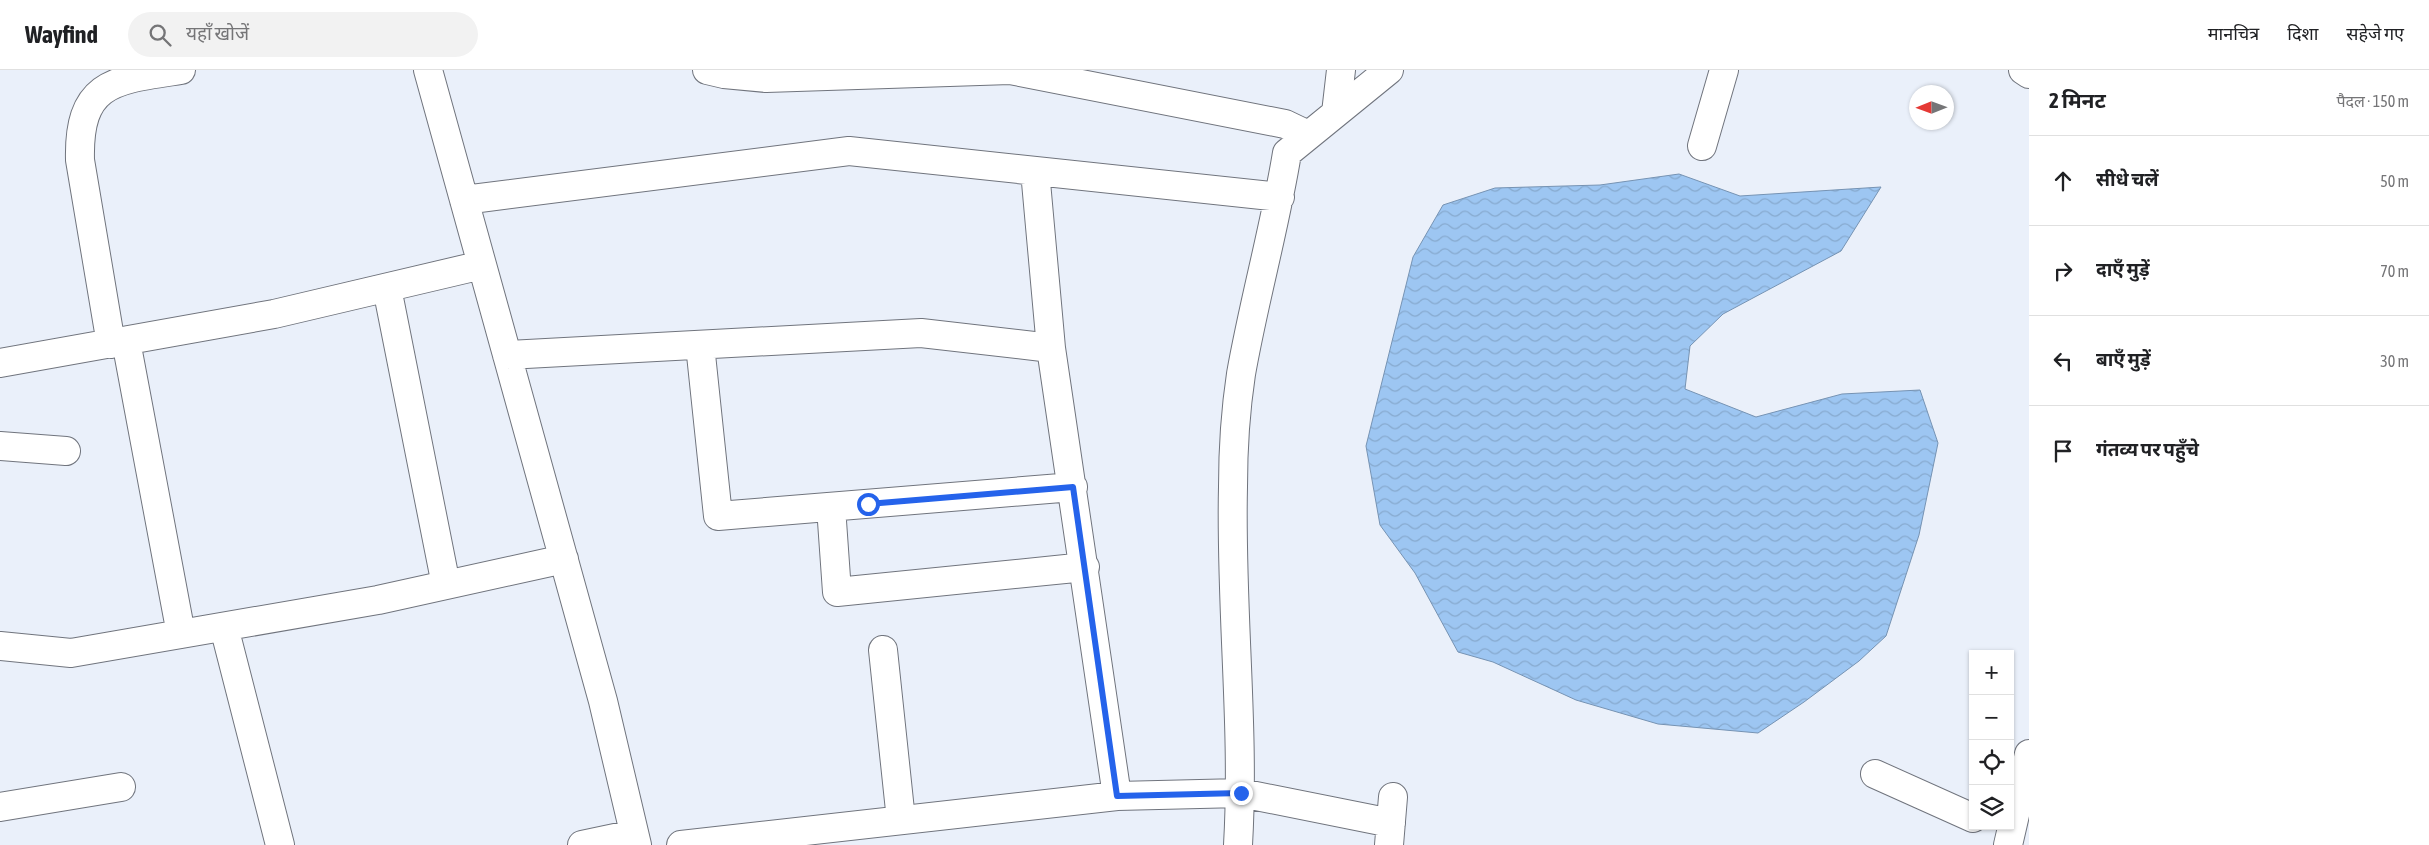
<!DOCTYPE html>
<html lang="hi">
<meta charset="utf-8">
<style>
:root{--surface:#fff;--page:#f2f2f2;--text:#202124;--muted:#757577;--line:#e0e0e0}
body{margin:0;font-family:"Asap Condensed","Noto Sans Devanagari",sans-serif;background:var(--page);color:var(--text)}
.controls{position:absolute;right:15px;bottom:15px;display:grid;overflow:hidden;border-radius:0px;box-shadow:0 1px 4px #0004}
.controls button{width:45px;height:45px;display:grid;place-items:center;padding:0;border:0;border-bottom:1px solid var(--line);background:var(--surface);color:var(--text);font:25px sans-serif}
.compass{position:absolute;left:1909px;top:15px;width:45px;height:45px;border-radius:50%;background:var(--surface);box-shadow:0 1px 4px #0004;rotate:269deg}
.stop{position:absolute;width:15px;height:15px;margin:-11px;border:4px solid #2563eb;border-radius:50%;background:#fff}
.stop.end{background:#2563eb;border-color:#fff;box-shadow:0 1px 5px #0008}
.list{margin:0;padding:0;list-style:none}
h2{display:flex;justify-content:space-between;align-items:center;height:65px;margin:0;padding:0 20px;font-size:21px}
h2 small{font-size:16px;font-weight:400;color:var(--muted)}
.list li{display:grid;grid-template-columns:32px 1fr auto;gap:15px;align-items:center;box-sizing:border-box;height:90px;padding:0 20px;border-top:1px solid var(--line)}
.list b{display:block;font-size:19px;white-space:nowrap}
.list em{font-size:16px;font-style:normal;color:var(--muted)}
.icon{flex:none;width:28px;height:28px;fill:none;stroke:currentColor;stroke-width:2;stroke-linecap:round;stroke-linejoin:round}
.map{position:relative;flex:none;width:2029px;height:775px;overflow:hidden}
header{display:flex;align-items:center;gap:30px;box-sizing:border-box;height:70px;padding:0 25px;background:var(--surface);border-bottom:1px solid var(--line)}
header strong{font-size:24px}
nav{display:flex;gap:28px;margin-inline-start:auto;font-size:18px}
.search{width:350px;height:45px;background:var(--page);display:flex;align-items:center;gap:12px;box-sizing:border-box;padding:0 18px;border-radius:28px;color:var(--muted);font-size:19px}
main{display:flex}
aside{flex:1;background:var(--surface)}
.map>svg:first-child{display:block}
.water{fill:url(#water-waves);stroke:#7693b3}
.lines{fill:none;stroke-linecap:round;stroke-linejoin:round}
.minor-casing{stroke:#70747d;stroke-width:30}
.minor{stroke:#fff;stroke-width:28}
.route{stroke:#2563eb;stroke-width:6}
</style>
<header>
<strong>Wayfind</strong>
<div class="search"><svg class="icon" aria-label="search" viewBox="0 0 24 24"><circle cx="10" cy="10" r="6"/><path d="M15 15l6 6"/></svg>यहाँ खोजें</div>
<nav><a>मानचित्र</a><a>दिशा</a><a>सहेजे गए</a></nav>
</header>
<main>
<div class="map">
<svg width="2029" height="775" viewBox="0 0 2029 775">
<defs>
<pattern id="water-waves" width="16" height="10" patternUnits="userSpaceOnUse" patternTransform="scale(1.25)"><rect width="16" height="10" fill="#9dc6f2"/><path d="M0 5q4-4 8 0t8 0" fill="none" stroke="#87aacf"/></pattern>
</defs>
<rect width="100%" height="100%" fill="#eaf0fa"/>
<path class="water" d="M1679,104L1740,126L1881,117L1841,181L1723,244L1690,276L1685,319L1756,347L1842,324L1920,320L1938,373L1919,465L1886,566L1859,591L1804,632L1758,663L1658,654L1576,630L1493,592L1458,582L1415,503L1380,455L1366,376L1413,187L1443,135L1495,118L1600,115Z"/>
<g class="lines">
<defs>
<path id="minor" d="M428,0L603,631L637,775
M707,0L724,4L766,8L1010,0L1285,54L1308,65
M2023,0L2029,4
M1336,43L1341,0
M1702,76L1724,0
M464,130L849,81L1280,127
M387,218L446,515
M126,271L181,564
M111,274L80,90C78,11 115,10 181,0
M700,275L718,446L1073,417
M507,285L921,263L1051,278
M0,293L274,244L482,195
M0,376L66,381
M831,437L837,522L1085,497
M224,557L280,775
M0,576L71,583L378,530L564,489
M883,580L901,750
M1875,704L1973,748
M1117,726L1241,723L1391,753
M0,737L121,717
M582,775L634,764
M681,775L1117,726L1051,278L1035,101
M1238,775C1245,656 1230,536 1233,417C1233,383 1236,337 1241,304C1254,230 1275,157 1287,83L1389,0
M1389,775L1393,727
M2008,775L2029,684"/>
</defs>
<use href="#minor" class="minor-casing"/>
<use href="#minor" class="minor"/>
</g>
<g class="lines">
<path class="route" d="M868,434L1073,417L1117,726L1241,723"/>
</g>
</svg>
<div class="controls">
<button>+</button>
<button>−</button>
<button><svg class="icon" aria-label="locate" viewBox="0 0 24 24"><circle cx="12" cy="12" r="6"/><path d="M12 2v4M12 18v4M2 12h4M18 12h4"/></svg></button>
<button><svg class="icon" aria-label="layers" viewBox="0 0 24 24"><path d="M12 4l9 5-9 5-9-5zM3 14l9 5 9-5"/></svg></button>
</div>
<svg class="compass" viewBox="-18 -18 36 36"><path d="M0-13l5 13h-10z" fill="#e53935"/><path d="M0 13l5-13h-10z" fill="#757577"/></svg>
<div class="stop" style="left:868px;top:434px"></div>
<div class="stop end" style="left:1241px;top:723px"></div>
</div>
<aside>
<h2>2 मिनट<small>पैदल · 150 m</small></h2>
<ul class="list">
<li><svg class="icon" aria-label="ahead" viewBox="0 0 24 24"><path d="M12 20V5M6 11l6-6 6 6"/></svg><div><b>सीधे चलें</b></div><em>50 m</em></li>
<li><svg class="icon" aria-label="right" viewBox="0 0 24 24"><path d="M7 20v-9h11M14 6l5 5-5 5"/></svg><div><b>दाएँ मुड़ें</b></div><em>70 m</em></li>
<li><svg class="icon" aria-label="left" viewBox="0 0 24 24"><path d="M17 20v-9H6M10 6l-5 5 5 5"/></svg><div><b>बाएँ मुड़ें</b></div><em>30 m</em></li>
<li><svg class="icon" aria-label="arrive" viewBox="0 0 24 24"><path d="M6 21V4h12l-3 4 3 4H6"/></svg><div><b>गंतव्य पर पहुँचे</b></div></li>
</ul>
</aside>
</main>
